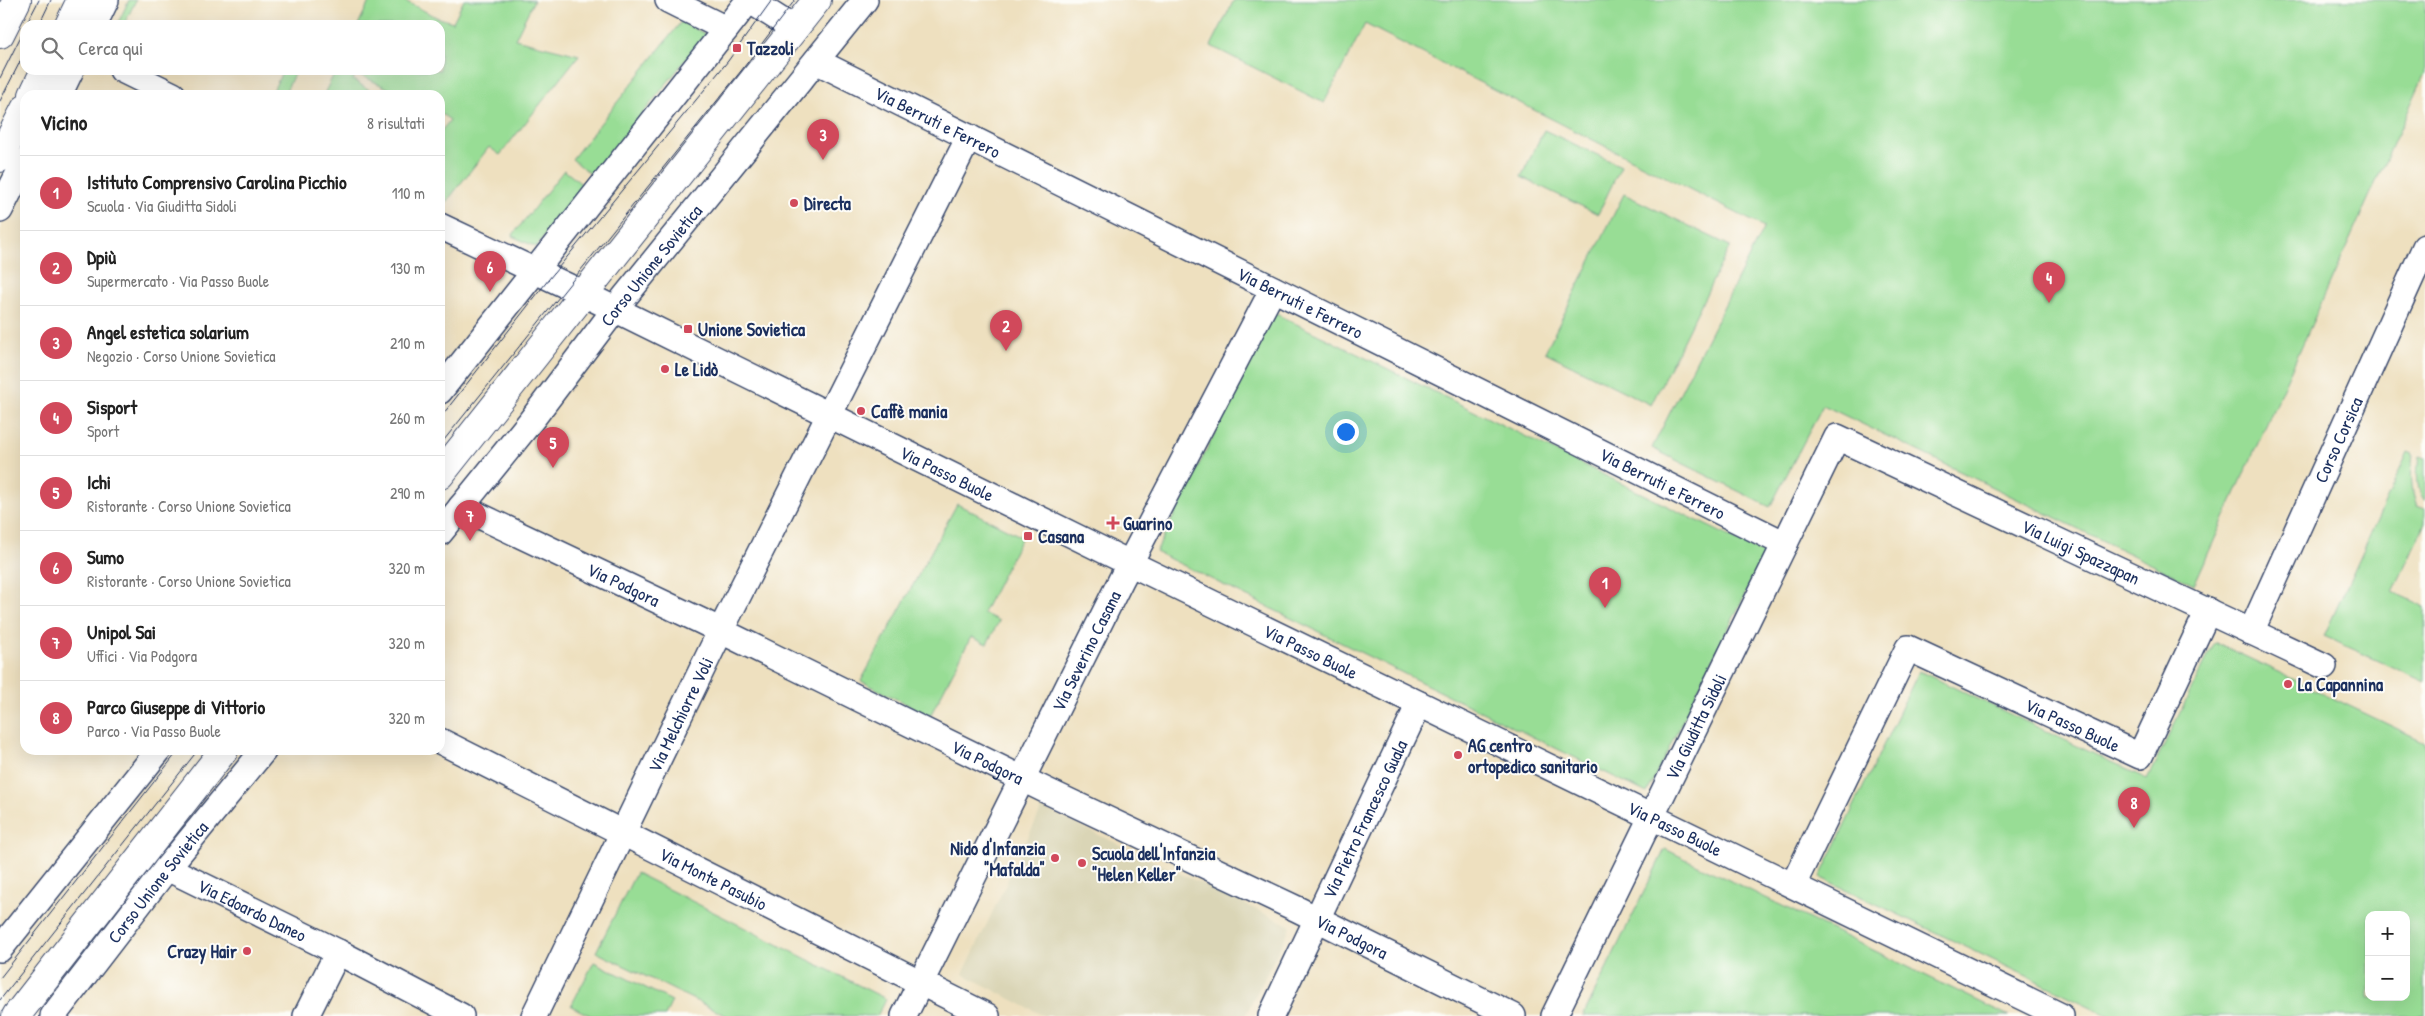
<!DOCTYPE html>
<html lang="it">
<meta charset="utf-8">
<style>
:root{--surface:#fff;--page:#f2f2f2;--text:#222;--muted:#767676;--line:#e0e0e0;--accent:#d1495b}
body{margin:0;font-family:"Patrick Hand",sans-serif;background:var(--page);color:var(--text)}
.controls{position:absolute;right:15px;bottom:15px;display:grid;overflow:hidden;border-radius:10px;box-shadow:0 5px 20px #0002}
.controls button{width:45px;height:45px;display:grid;place-items:center;padding:0;border:0;border-bottom:1px solid var(--line);background:var(--surface);color:var(--text);font:25px sans-serif}
.you{position:absolute;left:1345px;top:431px;width:18px;height:18px;margin:-12px;border:4px solid #fff;border-radius:50%;background:#1a73e8;box-shadow:0 0 0 8px #1a73e833}
.badge{display:grid;place-items:center;width:32px;height:32px;border-radius:50%;background:var(--accent);color:#fff;font-size:16px;font-weight:700}
.pin{position:absolute;translate:-50% -41px;filter:drop-shadow(0 1px 2px #0008)}
.pin::after{content:'';position:absolute;top:26px;width:18px;height:15px;background:inherit;clip-path:polygon(0 0,100% 0,50% 100%)}
.list{margin:0;padding:0;list-style:none}
h2{display:flex;justify-content:space-between;align-items:center;height:65px;margin:0;padding:0 20px;font-size:21px}
h2 small{font-size:16px;font-weight:400;color:var(--muted)}
.list li{display:grid;grid-template-columns:32px 1fr auto;gap:15px;align-items:center;box-sizing:border-box;height:75px;padding:0 20px;border-top:1px solid var(--line)}
.list b{display:block;font-size:19px;white-space:nowrap}
.list p{margin:0;font-size:16px;white-space:nowrap;color:var(--muted)}
.list em{font-size:16px;font-style:normal;color:var(--muted)}
.icon{flex:none;width:28px;height:28px;fill:none;stroke:currentColor;stroke-width:2;stroke-linecap:round;stroke-linejoin:round}
.map{position:relative;flex:none;width:2425px;height:1016px;overflow:hidden}
.search{position:absolute;background:var(--surface);box-shadow:0 5px 20px #0002;left:20px;top:20px;width:425px;height:55px;display:flex;align-items:center;gap:12px;box-sizing:border-box;padding:0 18px;border-radius:15px;color:var(--muted);font-size:19px}
.panel{position:absolute;background:var(--surface);box-shadow:0 5px 20px #0002;left:20px;top:90px;width:425px;height:665px;border-radius:15px}
.map>svg:first-child{display:block}
.built{fill:#dad5b6}
.green{fill:#98dd95;stroke:#5a867a;fill-rule:evenodd}
.lines{fill:none;stroke-linecap:round;stroke-linejoin:round}
.minor-casing{stroke:#3b4a6d;stroke-width:28}
.major-casing{stroke:#3b4a6d;stroke-width:30}
.minor{stroke:#fff;stroke-width:25}
.major{stroke:#fff;stroke-width:28}
.tram{stroke:#1b2f5e;stroke-width:1}
.poi-dot{fill:#d1495b;stroke:#fdfcf7;stroke-width:2}
.labels{text-anchor:middle;dominant-baseline:central;stroke-width:4;stroke-linejoin:round;paint-order:stroke}
.poi-label{font-size:18px;font-weight:bold;fill:#1b2f5e;stroke:#fdfcf7;text-anchor:start}
.street-label{font-size:18px;fill:#1b2f5e;stroke:#fdfcf7}
</style>
<div class="map">
<svg width="2425" height="1016" viewBox="0 0 2425 1016">
<rect width="100%" height="100%" fill="#fdfcf7"/>
<filter id="ink" filterUnits="userSpaceOnUse"><feTurbulence type="fractalNoise" baseFrequency=".02" numOctaves="2"/><feDisplacementMap in="SourceGraphic" scale="10" xChannelSelector="R" yChannelSelector="G"/><feConvolveMatrix kernelMatrix="1 2 1 2 8 2 1 2 1" color-interpolation-filters="sRGB"/></filter>
<filter id="wash" filterUnits="userSpaceOnUse"><feTurbulence type="fractalNoise" baseFrequency=".0096" numOctaves="4" result="noise"/><feDisplacementMap in="SourceGraphic" scale="20" xChannelSelector="R" yChannelSelector="G"/><feGaussianBlur stdDeviation="1.12" result="paint"/><feColorMatrix in="noise" values="0 0 0 0 0 0 0 0 0 0 0 0 0 0 0 0 0 1.4 0 .05"/><feComposite in="paint" operator="in"/></filter>
<g filter="url(#wash)">
<rect width="100%" height="100%" fill="#eee0bf"/>
<path class="built" d="M1042,808L1291,926L1245,1016H1044L963,974Z"/>
<path class="green" d="M129,0H136L124,25H117Z
M370,0H403L438,18L453,22L464,0H534L515,39L579,55L500,155L489,147L444,205L440,202V128L442,130L450,120L440,113V95H402L356,73L353,80L378,95H327L325,92L336,70H440V25H358Z
M1234,0H2425V73L2194,585L1823,405L1770,507L1652,448L1764,227L1365,24L1324,103L1211,46Z
M681,22L706,34L593,176L572,159Z
M283,70H296L285,93L281,91L279,95H271Z
M1544,130L1621,166L1598,214L1521,177Z
M564,170L584,186L536,247L512,236Z
M1624,194L1730,246L1651,405L1545,352Z
M1274,313L1765,554L1647,793L1156,552Z
M2408,452L2413,454C2411,473 2410,488 2417,506L2425,509V523L2393,592L2425,607V682L2324,636Z
M2419,456L2425,458V501C2415,489 2417,470 2419,456Z
M957,504L1022,537L983,613L999,621L987,644L971,637L930,716L861,681Z
M2215,642L2425,742V1016H2110L1820,877L1919,671L2147,779ZM2369,915H2406V997H2369Z
M1665,849L2009,1016H1583Z
M636,873L886,999L877,1016H727L596,952Z
M594,962L672,1001L665,1016H591L571,1006Z"/>
</g>
<g filter="url(#ink)">
<g class="lines">
<defs>
<g id="minor">
<path d="M668,0L726,29"/>
<path d="M749,0L793,28"/>
<path d="M94,25L106,0"/>
<path id="s1" d="M816,61L1785,544"/>
<path d="M122,70L173,95"/>
<path d="M59,95L71,70"/>
<path d="M0,210L25,161"/>
<path id="s2" d="M440,226L582,293L1113,555L2061,1016"/>
<path d="M440,391L749,0"/>
<path id="s3" d="M461,507L701,621L1045,790L1297,909L1513,1016"/>
<path id="s4" d="M440,533L530,422L619,304L865,0"/>
<path id="s5" d="M2251,632L2425,247"/>
<path id="s6" d="M440,741L987,1016"/>
<path id="s7" d="M167,868L338,952L461,1016"/>
<path id="s8" d="M1793,885L1908,648L2140,756L2208,611"/>
<path d="M0,949L159,750"/>
<path id="s9" d="M53,1016L167,868L264,750"/>
<path d="M306,1016L338,952"/>
<path id="s10" d="M534,1016L721,630L969,137"/>
<path id="s11" d="M904,1016L1121,580L1273,289"/>
<path id="s12" d="M1271,1016L1419,704"/>
<path id="s13" d="M1554,1016L1837,437L2324,666"/>
</g>
<path id="major" d="M69,25L81,0
M0,34L17,0
M33,95L45,70
M0,158L25,109
M440,475L817,0
M16,1016L224,750"/>
</defs>
<use href="#minor" class="minor-casing"/>
<use href="#major" class="major-casing"/>
<use href="#minor" class="minor"/>
<use href="#major" class="major"/>
<path class="tram" d="M26,25L39,0
M39,25L51,0
M0,78L25,28
M0,101L25,52
M440,418L549,279L728,61L772,0
M440,445L741,71L795,0
M0,978L179,750
M0,1000L198,750"/>
</g>
</g>
<g class="poi-dot">
<rect x="732" y="43" width="10" height="10" rx="2.5"/>
<circle cx="794" cy="203" r="5"/>
<rect x="683" y="324" width="10" height="10" rx="2.5"/>
<circle cx="665" cy="369" r="5"/>
<circle cx="861" cy="411" r="5"/>
<path d="M1110.5 515.5h5v5h5v5h-5v5h-5v-5h-5v-5h5z"/>
<rect x="1023" y="531" width="10" height="10" rx="2.5"/>
<circle cx="2288" cy="684" r="5"/>
<circle cx="1458" cy="755" r="5"/>
<circle cx="1055" cy="858" r="5"/>
<circle cx="1082" cy="863" r="5"/>
<circle cx="247" cy="951" r="5"/>
</g>
<g class="labels">
<g class="poi-label">
<text x="747" y="48">Tazzoli</text>
<text x="804" y="203">Directa</text>
<text x="698" y="329">Unione Sovietica</text>
<text x="675" y="369">Le Lidò</text>
<text x="871" y="411">Caffè mania</text>
<text x="1123" y="523">Guarino</text>
<text x="1038" y="536">Casana</text>
<text x="2298" y="684">La Capannina</text>
<text x="1468" y="745">AG centro<tspan x="1468" dy="21">ortopedico sanitario</tspan></text>
<text x="1045" y="848" text-anchor="end">Nido d'Infanzia<tspan x="1045" dy="21">"Mafalda"</tspan></text>
<text x="1092" y="853">Scuola dell'Infanzia<tspan x="1092" dy="21">"Helen Keller"</tspan></text>
<text x="237" y="951" text-anchor="end">Crazy Hair</text>
</g>
<g class="street-label">
<text stroke="none"><textPath href="#s1" startOffset="136">Via Berruti e Ferrero</textPath></text>
<text stroke="none"><textPath href="#s4" startOffset="341">Corso Unione Sovietica</textPath></text>
<text stroke="none"><textPath href="#s1" startOffset="541">Via Berruti e Ferrero</textPath></text>
<text stroke="none"><textPath href="#s5" startOffset="211">Corso Corsica</textPath></text>
<text stroke="none"><textPath href="#s2" startOffset="564">Via Passo Buole</textPath></text>
<text stroke="none"><textPath href="#s1" startOffset="946">Via Berruti e Ferrero</textPath></text>
<text stroke="none"><textPath href="#s13" startOffset="914">Via Luigi Spazzapan</textPath></text>
<text stroke="none"><textPath href="#s3" startOffset="180">Via Podgora</textPath></text>
<text stroke="none"><textPath href="#s11" startOffset="408">Via Severino Casana</textPath></text>
<text stroke="none"><textPath href="#s2" startOffset="969">Via Passo Buole</textPath></text>
<text stroke="none"><textPath href="#s10" startOffset="335">Via Melchiorre Voli</textPath></text>
<text stroke="none"><textPath href="#s8" startOffset="445">Via Passo Buole</textPath></text>
<text stroke="none"><textPath href="#s13" startOffset="322">Via Giuditta Sidoli</textPath></text>
<text stroke="none"><textPath href="#s3" startOffset="585">Via Podgora</textPath></text>
<text stroke="none"><textPath href="#s12" startOffset="218">Via Pietro Francesco Guala</textPath></text>
<text stroke="none"><textPath href="#s2" startOffset="1374">Via Passo Buole</textPath></text>
<text stroke="none"><textPath href="#s6" startOffset="306">Via Monte Pasubio</textPath></text>
<text stroke="none"><textPath href="#s9" startOffset="170">Corso Unione Sovietica</textPath></text>
<text stroke="none"><textPath href="#s7" startOffset="95">Via Edoardo Daneo</textPath></text>
<text stroke="none"><textPath href="#s3" startOffset="989">Via Podgora</textPath></text>
</g>
</g>
</svg>
<div class="controls">
<button>+</button>
<button>−</button>
</div>
<div class="you"></div>
<div class="pin badge" style="left:1605px;top:608px">1</div>
<div class="pin badge" style="left:1006px;top:351px">2</div>
<div class="pin badge" style="left:823px;top:160px">3</div>
<div class="pin badge" style="left:2049px;top:303px">4</div>
<div class="pin badge" style="left:553px;top:468px">5</div>
<div class="pin badge" style="left:490px;top:292px">6</div>
<div class="pin badge" style="left:470px;top:541px">7</div>
<div class="pin badge" style="left:2134px;top:828px">8</div>
<div class="search"><svg class="icon" aria-label="search" viewBox="0 0 24 24"><circle cx="10" cy="10" r="6"/><path d="M15 15l6 6"/></svg>Cerca qui</div>
<section class="panel">
<h2>Vicino<small>8 risultati</small></h2>
<ul class="list">
<li><span class="badge">1</span><div><b>Istituto Comprensivo Carolina Picchio</b><p>Scuola · Via Giuditta Sidoli</p></div><em>110 m</em></li>
<li><span class="badge">2</span><div><b>Dpiù</b><p>Supermercato · Via Passo Buole</p></div><em>130 m</em></li>
<li><span class="badge">3</span><div><b>Angel estetica solarium</b><p>Negozio · Corso Unione Sovietica</p></div><em>210 m</em></li>
<li><span class="badge">4</span><div><b>Sisport</b><p>Sport</p></div><em>260 m</em></li>
<li><span class="badge">5</span><div><b>Ichi</b><p>Ristorante · Corso Unione Sovietica</p></div><em>290 m</em></li>
<li><span class="badge">6</span><div><b>Sumo</b><p>Ristorante · Corso Unione Sovietica</p></div><em>320 m</em></li>
<li><span class="badge">7</span><div><b>Unipol Sai</b><p>Uffici · Via Podgora</p></div><em>320 m</em></li>
<li><span class="badge">8</span><div><b>Parco Giuseppe di Vittorio</b><p>Parco · Via Passo Buole</p></div><em>320 m</em></li>
</ul>
</section>
</div>
